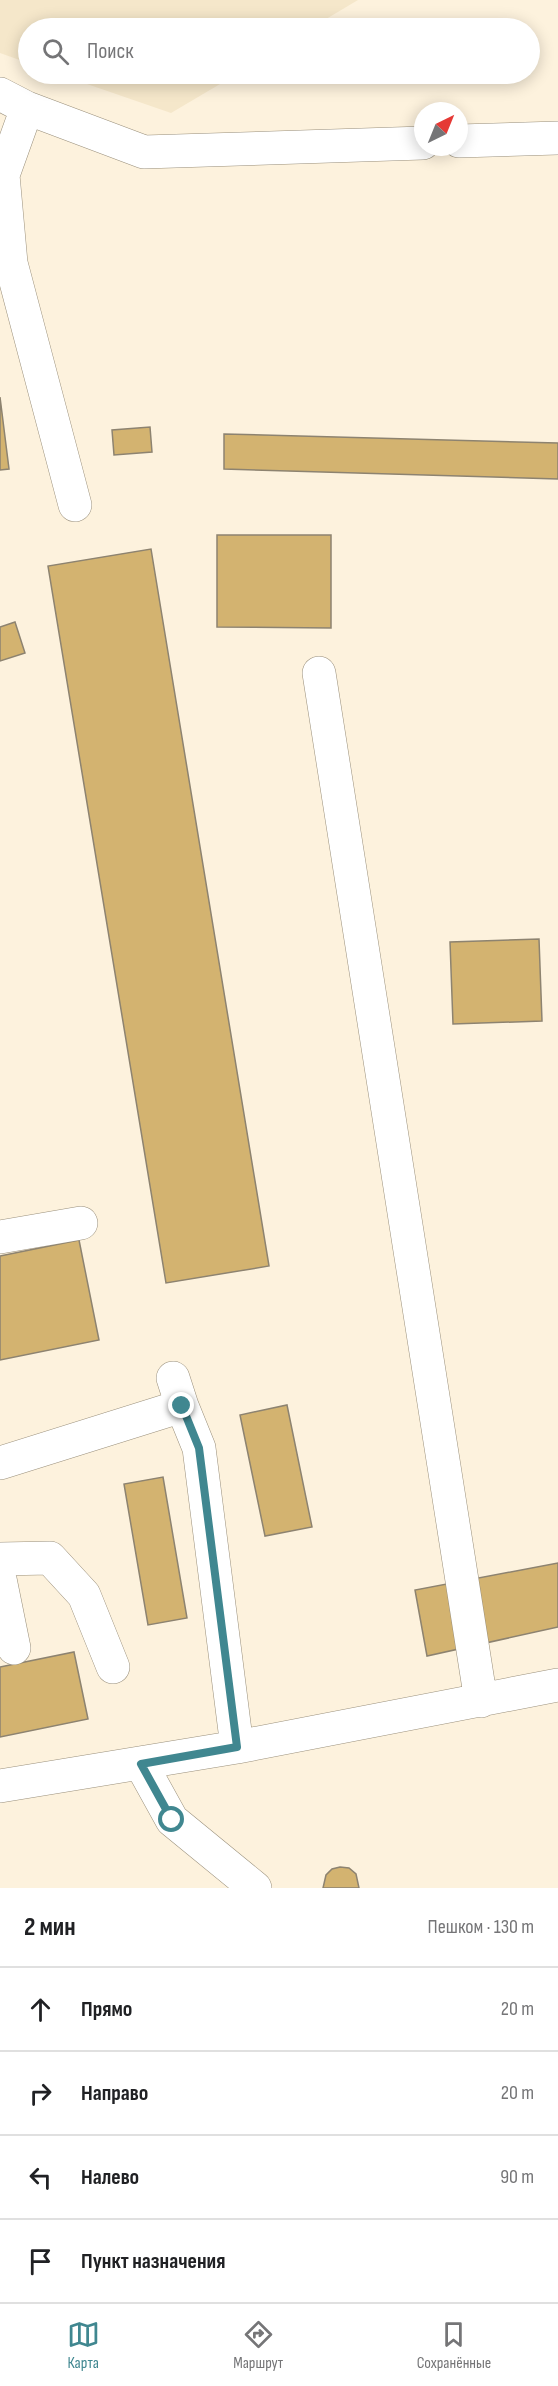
<!DOCTYPE html>
<html lang="ru">
<meta charset="utf-8">
<style>
:root{--surface:#fff;--page:#f6f6f6;--text:#202124;--muted:#757577;--line:#e0e0e0;--accent:#408790}
body{margin:0;font-family:"Sofia Sans Condensed",sans-serif;background:var(--page);color:var(--text)}
.compass{position:absolute;left:414px;top:102px;width:54px;height:54px;border-radius:50%;background:var(--surface);box-shadow:0 3px 15px #0003;rotate:43deg}
.stop{position:absolute;width:18px;height:18px;margin:-14px;border:4px solid #408790;border-radius:50%;background:#fff}
.stop.end{background:#408790;border-color:#fff;box-shadow:0 2px 6px #0008}
.list{margin:0;padding:0;list-style:none}
h2{display:flex;justify-content:space-between;align-items:center;height:78px;margin:0;padding:0 24px;font-size:26px}
h2 small{font-size:20px;font-weight:400;color:var(--muted)}
.list li{display:grid;grid-template-columns:39px 1fr auto;gap:18px;align-items:center;box-sizing:border-box;height:84px;padding:0 24px;border-top:2px solid var(--line)}
.list b{display:block;font-size:22px;white-space:nowrap}
.list em{font-size:20px;font-style:normal;color:var(--muted)}
.icon{flex:none;width:33px;height:33px;fill:none;stroke:currentColor;stroke-width:2;stroke-linecap:round;stroke-linejoin:round}
.map{position:relative;flex:none;width:558px;height:1888px;overflow:hidden}
.search{position:absolute;background:var(--surface);box-shadow:0 3px 15px #0003;left:18px;right:18px;top:18px;height:66px;display:flex;align-items:center;gap:15px;box-sizing:border-box;padding:0 21px;border-radius:33px;color:var(--muted);font-size:22px}
.sheet{height:414px;background:var(--surface)}
nav{display:flex;justify-content:space-around;align-items:center;box-sizing:border-box;height:84px;border-top:2px solid var(--line);background:var(--surface);font-size:16px;color:var(--muted)}
nav a{display:grid;justify-items:center;gap:3px}
nav .on{color:var(--accent)}
.map>svg:first-child{display:block}
.built{fill:#f5e7ca}
.building{fill:#d3b370;stroke:#8d8370;stroke-width:1.5}
.lines{fill:none;stroke-linecap:round;stroke-linejoin:round}
.minor-casing{stroke:#9a907c;stroke-width:34}
.minor{stroke:#fff;stroke-width:33}
.route{stroke:#408790;stroke-width:8}
</style>
<div class="map">
<svg width="558" height="1888" viewBox="0 0 558 1888">
<rect width="100%" height="100%" fill="#fdf2dd"/>
<path class="built" d="M0,0H358L311,28H28V63L0,53Z
M58,74H237L171,113Z"/>
<path class="building" d="M0,397L9,469L0,470Z
M150,427L152,452L114,455L112,430Z
M224,434L558,443V479L224,469Z
M217,535H331V628L217,627Z
M151,549L269,1266L166,1283L48,566Z
M15,622L25,653L0,661V627Z
M539,939L542,1021L453,1024L450,942Z
M79,1240L99,1340L0,1360V1256Z
M287,1405L312,1527L265,1536L240,1415Z
M163,1477L187,1618L148,1625L124,1484Z
M558,1563V1627L427,1656L415,1590Z
M74,1652L88,1719L0,1737V1667Z
M340,1867L349,1868L356,1874L359,1888H323L326,1875L332,1869Z"/>
<g class="lines">
<defs>
<path id="minor" d="M0,94L27,108L144,152L423,143
M27,108L3,175L11,263L75,505
M459,141L558,138
M319,673L481,1701
M0,1237L81,1223
M173,1378L182,1406L199,1448L237,1747
M0,1463L182,1406
M0,1559L50,1558L84,1595L113,1667
M0,1579L14,1648
M141,1764L172,1820L255,1888
M0,1786L237,1747L558,1685"/>
</defs>
<use href="#minor" class="minor-casing"/>
<use href="#minor" class="minor"/>
</g>
<g class="lines">
<path class="route" d="M172,1820L141,1764L237,1747L199,1448L182,1406"/>
</g>
</svg>
<svg class="compass" viewBox="-18 -18 36 36"><path d="M0-13l5 13h-10z" fill="#e53935"/><path d="M0 13l5-13h-10z" fill="#757577"/></svg>
<div class="stop" style="left:172px;top:1820px"></div>
<div class="stop end" style="left:182px;top:1406px"></div>
<div class="search"><svg class="icon" aria-label="search" viewBox="0 0 24 24"><circle cx="10" cy="10" r="6"/><path d="M15 15l6 6"/></svg>Поиск</div>
</div>
<section class="sheet">
<h2>2 мин<small>Пешком · 130 m</small></h2>
<ul class="list">
<li><svg class="icon" aria-label="ahead" viewBox="0 0 24 24"><path d="M12 20V5M6 11l6-6 6 6"/></svg><div><b>Прямо</b></div><em>20 m</em></li>
<li><svg class="icon" aria-label="right" viewBox="0 0 24 24"><path d="M7 20v-9h11M14 6l5 5-5 5"/></svg><div><b>Направо</b></div><em>20 m</em></li>
<li><svg class="icon" aria-label="left" viewBox="0 0 24 24"><path d="M17 20v-9H6M10 6l-5 5 5 5"/></svg><div><b>Налево</b></div><em>90 m</em></li>
<li><svg class="icon" aria-label="arrive" viewBox="0 0 24 24"><path d="M6 21V4h12l-3 4 3 4H6"/></svg><div><b>Пункт назначения</b></div></li>
</ul>
</section>
<nav>
<a class="on"><svg class="icon" aria-label="map" viewBox="0 0 24 24"><path d="M3 6l6-2 6 2 6-2v14l-6 2-6-2-6 2zM9 4v14M15 6v14"/></svg>Карта</a>
<a><svg class="icon" aria-label="directions" viewBox="0 0 24 24"><path d="M12 3l9 9-9 9-9-9zM9 14v-3h6M13 9l2 2-2 2"/></svg>Маршрут</a>
<a><svg class="icon" aria-label="saved" viewBox="0 0 24 24"><path d="M7 4h10v16l-5-4-5 4z"/></svg>Сохранённые</a>
</nav>
